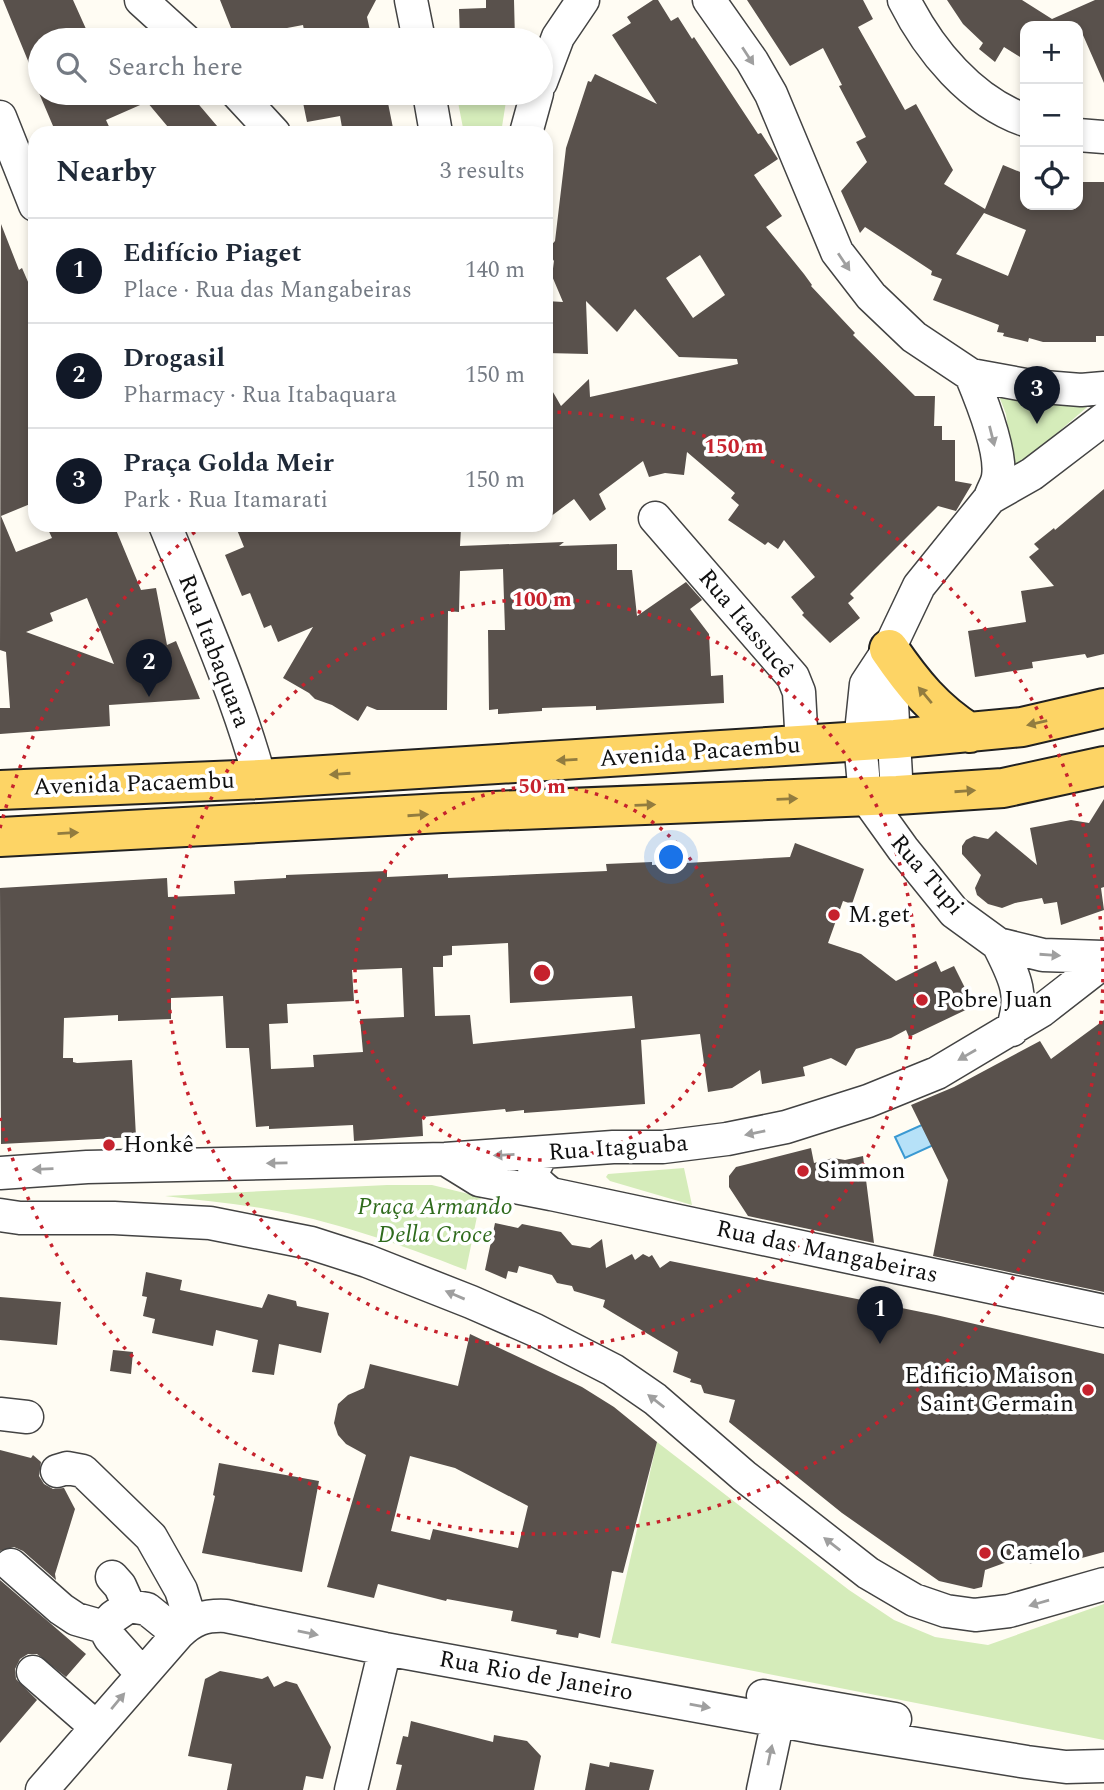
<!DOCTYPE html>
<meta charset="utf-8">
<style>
:root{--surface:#fff;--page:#f6f6f7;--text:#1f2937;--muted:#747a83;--line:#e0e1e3;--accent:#111827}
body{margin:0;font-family:Spectral,serif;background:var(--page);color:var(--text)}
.controls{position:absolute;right:21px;top:21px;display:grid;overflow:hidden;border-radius:14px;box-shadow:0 4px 10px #0003}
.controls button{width:63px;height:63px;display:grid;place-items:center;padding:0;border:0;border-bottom:2px solid var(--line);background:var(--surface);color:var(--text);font:35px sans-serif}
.you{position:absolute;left:672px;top:858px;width:24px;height:24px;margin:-18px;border:5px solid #fff;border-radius:50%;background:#1a73e8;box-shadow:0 0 0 10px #1a73e833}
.badge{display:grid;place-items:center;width:46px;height:46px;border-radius:50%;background:var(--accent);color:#fff;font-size:23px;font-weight:700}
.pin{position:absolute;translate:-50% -58px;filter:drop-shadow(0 2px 4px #0008)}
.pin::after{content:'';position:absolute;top:37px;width:24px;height:21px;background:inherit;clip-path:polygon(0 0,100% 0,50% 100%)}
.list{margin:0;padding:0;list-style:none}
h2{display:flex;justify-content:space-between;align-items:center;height:91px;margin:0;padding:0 28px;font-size:30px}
h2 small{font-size:23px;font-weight:400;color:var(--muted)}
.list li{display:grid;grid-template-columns:46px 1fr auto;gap:21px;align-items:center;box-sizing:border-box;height:105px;padding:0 28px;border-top:2px solid var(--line)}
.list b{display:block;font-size:26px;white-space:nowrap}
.list p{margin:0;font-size:23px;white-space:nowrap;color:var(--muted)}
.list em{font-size:23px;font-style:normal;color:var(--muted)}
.icon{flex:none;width:38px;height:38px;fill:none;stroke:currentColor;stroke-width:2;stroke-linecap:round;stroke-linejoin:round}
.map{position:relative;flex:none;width:1104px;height:1790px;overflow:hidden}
.search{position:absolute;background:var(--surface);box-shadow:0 4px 10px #0003;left:28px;top:28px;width:525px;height:77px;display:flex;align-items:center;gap:18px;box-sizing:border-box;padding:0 24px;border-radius:38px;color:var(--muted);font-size:26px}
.panel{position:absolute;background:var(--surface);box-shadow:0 4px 10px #0003;left:28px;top:126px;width:525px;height:406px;border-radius:21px}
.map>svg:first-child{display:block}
.green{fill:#d5ecba}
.water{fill:#b6e1f8;stroke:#3a99d2;stroke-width:2}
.building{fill:#59514c;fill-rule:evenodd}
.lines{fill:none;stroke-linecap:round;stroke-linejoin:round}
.minor-casing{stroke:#434343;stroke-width:35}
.major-casing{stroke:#212121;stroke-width:42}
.minor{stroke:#fff;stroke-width:32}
.major{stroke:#fdd465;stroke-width:38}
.oneway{fill:#9f9f9f}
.oneway2{fill:#927c3f}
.ring{fill:none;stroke:#c6222d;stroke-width:3.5;stroke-dasharray:3.5 7}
.poi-dot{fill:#c6222d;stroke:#fff;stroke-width:2.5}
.labels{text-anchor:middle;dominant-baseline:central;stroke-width:7;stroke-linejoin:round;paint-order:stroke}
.street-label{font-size:24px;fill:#101010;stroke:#fff}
.poi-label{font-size:24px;fill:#101010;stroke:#fff;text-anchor:start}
.park-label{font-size:24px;font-style:italic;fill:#2f6b1d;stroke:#fff}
.centre{fill:#c6222d;stroke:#fff;stroke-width:3.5}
.ring-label{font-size:21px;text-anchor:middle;font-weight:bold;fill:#c6222d;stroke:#fff;stroke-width:7;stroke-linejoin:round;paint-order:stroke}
</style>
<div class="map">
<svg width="1104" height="1790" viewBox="0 0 1104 1790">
<rect width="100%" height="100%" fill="#fffcf3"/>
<path class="green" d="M507,95L501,133H464L457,97Z
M997,391L1093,402L1013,471L1006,414Z
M684,1168L692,1205L610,1181L606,1177L608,1174Z
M387,1185H432L481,1197L466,1270C399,1244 331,1220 261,1208C229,1203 197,1200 165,1196Z
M657,1442L849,1590L894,1620L935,1637L988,1645L1104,1604V1740L611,1643Z"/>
<path class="water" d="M964,1106L973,1127L905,1158L895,1137Z"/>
<path class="building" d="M3,0H73L91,40H40V90Z
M220,0H376L367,17L372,40H306L303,25L235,38Z
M486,0H514L515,40H460L459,9L486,8Z
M653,0H658L671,21L678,17L692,39L694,37L758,134L761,133L778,159L754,175L782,216L766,227L804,274L812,285L811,286L855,333L853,335L915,396H935L934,426H942V440H955V481L972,484L956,511L938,506L850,594L854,598L848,603L860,618L830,643L802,615L804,613L791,597L815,577L784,540L778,549L768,542L765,545L728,520L739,505L731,498L735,493L687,452L684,475L665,473L649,477L643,461L599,494L606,509L590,521L574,499L546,520V380L561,406L589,379L590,397L738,364L737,359L679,357L635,309L617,332L586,301L588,354L546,353V301L563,302L552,276L554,261L547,250L555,241L566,148L588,81L591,82L595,74L657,104L612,35L631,23L627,17ZM700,255L725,295L693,318L666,278Z
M747,0H863L873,19L858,27L905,110L916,104L953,170L944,184L985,209L1003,165L1025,174V205H1078V182H1104V336H1096V342H1043L1029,338L1028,342L1003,336L1004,333L997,332L999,325L933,300L942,279L931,275L932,271L865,227L860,233L841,191L867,162L856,142L866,137L839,86L842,85L823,48L790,66ZM984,213L1026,230L1008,276L956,254Z
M947,0H1022L1052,19L1095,0H1104V83L1079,26H1025V60L1004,47L995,62L979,49L983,43L963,24Z
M39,93H189L223,133H173L147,102L106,120L112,133H56Z
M301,93H386L394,133H343L340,116L307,122Z
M1,224L19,270L22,268L35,298L32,304L35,310V502L1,516L16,552L52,538L46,525H114L141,590L156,588L167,645L176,641L200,699L109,705L110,726L0,734V708H10L6,652L0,650ZM87,598L114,664L26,632L53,621L50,613Z
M1104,489V654L1087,658L1085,654L1032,662L1033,668L975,677L968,631L1026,622L1021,591L1054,586L1029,557L1039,549L1034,544L1054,528L1055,530Z
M235,525H373L461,528L460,546L564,542L559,546L617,544V570H632L637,616L686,582L702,600L690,609L709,634L711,676L723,675L724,703L596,710V706L542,708V711L498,714V709L489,710L488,630H505L503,569L460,571L459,612L448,611L447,710H377L367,706L358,721L332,705L315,699L309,693L283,678L313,627L278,642L271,625L264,628L250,593L242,596L225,555L244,547Z
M1104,799V887L1101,888L1104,910L1061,925L1057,902L1044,904L1042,898L1015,903L1002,908L988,904L977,895L975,888L981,875L962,854V846L966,840L974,836L988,839L996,831L1037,865L1030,828L1071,820L1089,823Z
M795,843L864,869L852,904L843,901L828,943L861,954L896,981L936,961L941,972L954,966L974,1006L909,1037L906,1030L891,1038L856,1049L846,1066L831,1058L803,1067L805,1076L762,1084L760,1070L732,1088L708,1092L700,1034L641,1040L645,1104L524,1113V1110L506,1112L505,1109L422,1117L423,1136L354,1141L353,1125L269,1129V1126L256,1127L249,1048H226L223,996L171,998V1019L118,1021V1015L64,1018L63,1058H73V1062L77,1063L132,1060L136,1137L1,1144L0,888L167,878L168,897L235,894L234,881L286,878V875L387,871V877L448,874V878L607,871L606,864L652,862V865L790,857ZM508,943L510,1003L632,996L635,1028L473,1044L470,1015L435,1016L433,967H443V956L452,955V946ZM402,968L404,1017L360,1019L363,1052L313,1055L314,1067L271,1069L269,1024L288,1023L287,1004L354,1001L352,970Z
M1104,1020V1292L933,1256L948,1180L911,1105L954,1087L1040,1041L1051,1059Z
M811,1148L814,1163L833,1158L845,1160L863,1156L874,1243L748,1216L729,1187V1176L736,1167Z
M495,1223L518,1228L522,1224L561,1232L572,1245L590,1248L602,1239L606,1268L632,1254L635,1260L643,1254L649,1257L652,1255L660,1268L670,1261L936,1315L1104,1354V1552L1067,1562L1063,1551L1030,1564L1026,1555L985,1570L982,1587L974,1589L939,1581L842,1513L729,1422L735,1400L704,1393L701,1385L690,1382L691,1379L673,1372L678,1352L603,1307L605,1300L574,1291L572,1286L557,1283L552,1275L519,1266L517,1273L508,1271L506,1279L485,1270Z
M146,1272L182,1280L180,1290L262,1308L268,1294L296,1301L297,1306L329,1313L321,1353L279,1344L274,1375L252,1372L258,1340L216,1330L213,1346L152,1333L155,1319L143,1316L147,1297L142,1296Z
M0,1297L61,1302L57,1345L0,1340Z
M470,1334L582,1387L614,1407L657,1442L623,1573L612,1571L600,1638L579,1633L578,1638L556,1634L557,1630L511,1621L513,1611L447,1599L446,1601L378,1584L374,1598L327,1587L366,1455L346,1444L338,1435L334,1423L338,1404L348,1395L364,1388L370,1364L458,1386ZM410,1456L455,1468L528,1506L518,1548L433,1529L430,1540L391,1531Z
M113,1350L133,1352L131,1374L110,1371Z
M0,1450L31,1458L33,1455L41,1462L39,1476L44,1484L53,1489L64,1488L75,1509L55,1574L56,1580L23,1551L14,1547L0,1551Z
M219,1463L319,1481L302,1572L202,1553L215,1496L213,1495Z
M0,1580L86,1654L66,1677L37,1654H28L20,1659L15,1669L16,1679L37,1700L0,1743Z
M220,1671L262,1679L268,1676L274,1687L286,1681L297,1684L331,1747L323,1779L306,1776L303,1790H227L232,1764L188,1756L205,1679Z
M411,1721L493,1742L494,1735L527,1741L541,1756L534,1790H396L402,1765L396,1764L403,1736L408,1737Z
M610,1762L654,1770L649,1790H585L590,1763L609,1767Z"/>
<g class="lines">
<defs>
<path id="minor" d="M141,0L185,40
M411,0L419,40
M709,0L752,61L771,94L837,252L871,296L914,337L971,375L1031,386L1081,390L1104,388
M904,0C929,50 971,101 1025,120
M541,82L558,37L583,0
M237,93L274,133
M429,93L436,133
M0,117L35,205
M526,133L537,93
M1078,135L1104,137
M971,375C981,399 1002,452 998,477C997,484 992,491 990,498
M1104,419L1032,474L990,498L919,586L889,649L866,684L860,742L865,796L903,849L954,912L998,944L1043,955L1104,957
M655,518L793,677L799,692L802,746
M165,525C199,609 236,692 260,779
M889,649L897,795
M998,944C1014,976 1025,994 1012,1030
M445,1159L479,1180L551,1194C531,1179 529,1174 543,1153
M0,1173L87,1167L445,1159L613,1147H663L727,1139L786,1127L868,1101L937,1073L1041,1011L1104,962
M551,1194L1104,1311
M0,1215L20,1218H114L210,1223L311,1243L367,1261L471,1302L535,1330L613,1370L655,1399L744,1476L868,1573L914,1600L946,1611L975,1615L1009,1611L1104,1584
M0,1414L27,1417
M57,1471L67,1468L83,1471L151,1537L181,1590L191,1622
M11,1565L61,1609L76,1619L104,1627L110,1638L142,1674
M112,1577L120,1586L129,1606
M104,1627L113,1617L129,1606L147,1609L178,1634
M33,1672L96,1727
M763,1696L895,1719
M42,1790L178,1634C193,1619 205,1615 226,1616L385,1649L818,1728L1027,1762L1066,1767L1104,1766
M351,1790L385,1649
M763,1790L778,1720"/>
<path id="major" d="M889,649C913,684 934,710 970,733
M0,790L260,779L895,739L1022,727L1104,708
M0,837L442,813L897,795L1003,788L1104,766"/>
</defs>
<use href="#minor" class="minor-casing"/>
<use href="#major" class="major-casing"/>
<use href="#minor" class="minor"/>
<use href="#major" class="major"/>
</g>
<defs><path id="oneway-solid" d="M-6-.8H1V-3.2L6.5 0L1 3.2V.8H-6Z" transform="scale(1.75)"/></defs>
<g class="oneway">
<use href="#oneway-solid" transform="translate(748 56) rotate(57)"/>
<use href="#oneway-solid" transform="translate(844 262) rotate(56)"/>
<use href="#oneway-solid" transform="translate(992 436) rotate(76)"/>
<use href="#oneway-solid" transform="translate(1050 955) rotate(4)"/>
<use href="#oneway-solid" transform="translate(967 1055) rotate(150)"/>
<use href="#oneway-solid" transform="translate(755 1133) rotate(168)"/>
<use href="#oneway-solid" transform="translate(504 1155) rotate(177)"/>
<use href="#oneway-solid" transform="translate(277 1163) rotate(179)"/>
<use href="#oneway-solid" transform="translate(43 1169) rotate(178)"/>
<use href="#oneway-solid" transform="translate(455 1295) rotate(-157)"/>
<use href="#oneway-solid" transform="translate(656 1401) rotate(-142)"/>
<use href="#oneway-solid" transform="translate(832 1544) rotate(-142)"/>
<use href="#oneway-solid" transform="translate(1039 1603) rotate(164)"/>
<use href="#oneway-solid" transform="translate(308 1633) rotate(12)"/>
<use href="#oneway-solid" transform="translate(118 1701) rotate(-50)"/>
<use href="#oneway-solid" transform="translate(700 1706) rotate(10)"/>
<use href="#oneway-solid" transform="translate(770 1755) rotate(-78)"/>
</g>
<g class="oneway2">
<use href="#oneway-solid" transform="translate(925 695) rotate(-130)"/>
<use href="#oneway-solid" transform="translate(1037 723) rotate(167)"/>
<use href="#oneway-solid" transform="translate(567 760) rotate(177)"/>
<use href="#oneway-solid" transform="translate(340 774) rotate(176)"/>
<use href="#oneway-solid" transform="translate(965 791) rotate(-4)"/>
<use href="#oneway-solid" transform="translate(787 799) rotate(-2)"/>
<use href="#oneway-solid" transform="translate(645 805) rotate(-2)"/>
<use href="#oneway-solid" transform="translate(418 815) rotate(-4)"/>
<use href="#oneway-solid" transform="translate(68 833) rotate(-3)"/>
</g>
<g class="ring">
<circle cx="542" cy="973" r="187"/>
<circle cx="542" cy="973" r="374"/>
<path d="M0 828A561 561 0 0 1 200 528M547 412A561 561 0 1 1 0 1118"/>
</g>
<g class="poi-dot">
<circle cx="834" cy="915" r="7"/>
<circle cx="922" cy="1000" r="7"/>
<circle cx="109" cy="1145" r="7"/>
<circle cx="803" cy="1171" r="7"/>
<circle cx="1088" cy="1390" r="7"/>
<circle cx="985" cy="1553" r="7"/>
</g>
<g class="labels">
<g class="street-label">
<text transform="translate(746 624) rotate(50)">Rua Itassucê</text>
<text transform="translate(214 651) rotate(69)">Rua Itabaquara</text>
<text transform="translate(700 752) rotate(-4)">Avenida Pacaembu</text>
<text transform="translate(134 784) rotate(-2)">Avenida Pacaembu</text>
<text transform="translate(927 875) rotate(49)">Rua Tupi</text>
<text transform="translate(618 1148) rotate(-4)">Rua Itaguaba</text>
<text transform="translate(827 1252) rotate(12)">Rua das Mangabeiras</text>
<text transform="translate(536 1676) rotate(10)">Rua Rio de Janeiro</text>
</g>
<g class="poi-label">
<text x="848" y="915">M.get</text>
<text x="936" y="1000">Pobre Juan</text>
<text x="123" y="1145">Honkê</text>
<text x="817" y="1171">Simmon</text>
<text x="1074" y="1376" text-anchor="end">Edificio Maison<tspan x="1074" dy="28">Saint Germain</tspan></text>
<text x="999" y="1553">Camelo</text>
</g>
<g class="park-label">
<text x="435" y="1207">Praça Armando<tspan x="435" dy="28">Della Croce</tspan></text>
</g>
</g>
<circle cx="542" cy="973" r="10" class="centre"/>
<g class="ring-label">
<text x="734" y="453">150 m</text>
<text x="542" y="606">100 m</text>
<text x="542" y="793">50 m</text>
</g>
</svg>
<div class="controls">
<button>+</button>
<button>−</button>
<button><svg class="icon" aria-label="locate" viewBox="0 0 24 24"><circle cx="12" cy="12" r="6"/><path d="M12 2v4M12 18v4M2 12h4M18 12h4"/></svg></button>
</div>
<div class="you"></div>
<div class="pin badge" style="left:880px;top:1344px">1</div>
<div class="pin badge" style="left:149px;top:697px">2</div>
<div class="pin badge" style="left:1037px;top:424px">3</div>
<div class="search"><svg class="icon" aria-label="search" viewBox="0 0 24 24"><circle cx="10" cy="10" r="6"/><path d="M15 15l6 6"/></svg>Search here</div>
<section class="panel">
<h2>Nearby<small>3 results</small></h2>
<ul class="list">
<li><span class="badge">1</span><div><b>Edifício Piaget</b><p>Place · Rua das Mangabeiras</p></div><em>140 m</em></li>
<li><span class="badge">2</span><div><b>Drogasil</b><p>Pharmacy · Rua Itabaquara</p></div><em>150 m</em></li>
<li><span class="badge">3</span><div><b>Praça Golda Meir</b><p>Park · Rua Itamarati</p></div><em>150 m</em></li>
</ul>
</section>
</div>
